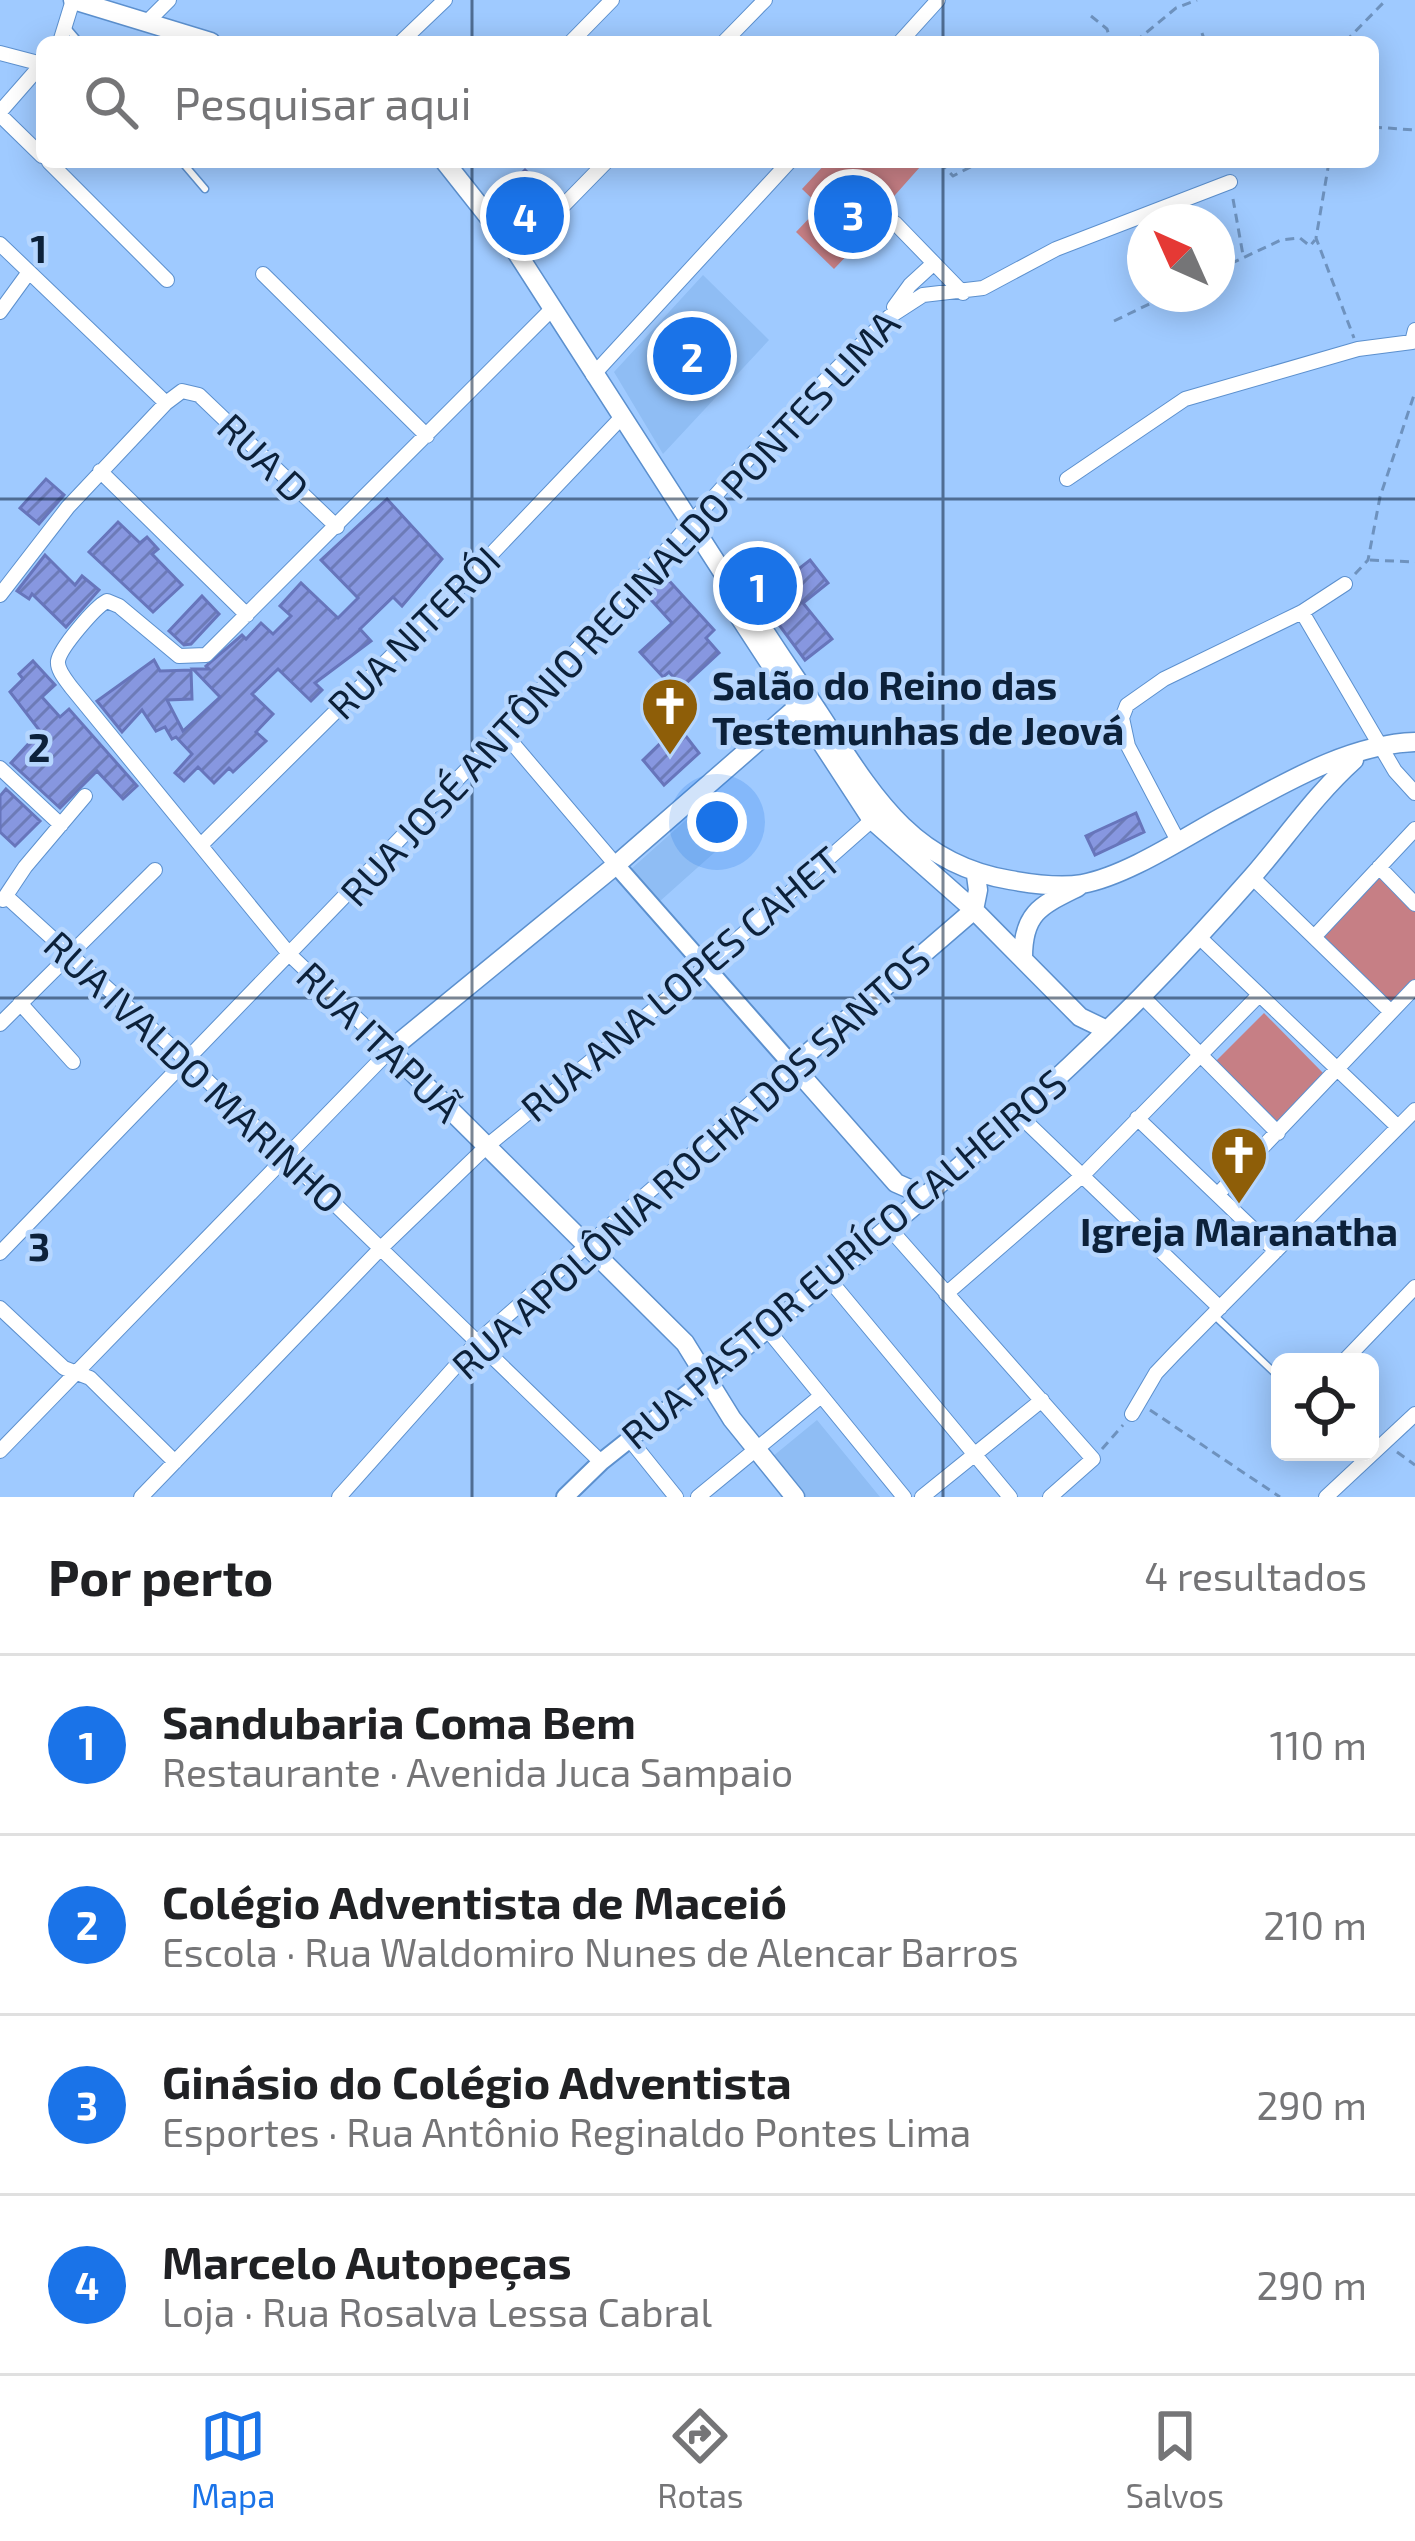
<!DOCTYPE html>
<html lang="pt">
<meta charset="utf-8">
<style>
:root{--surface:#fff;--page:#f2f2f2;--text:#202124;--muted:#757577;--line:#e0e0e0;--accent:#1a73e8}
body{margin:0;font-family:"Exo 2",sans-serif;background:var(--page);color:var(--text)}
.controls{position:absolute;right:36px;bottom:36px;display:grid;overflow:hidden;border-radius:18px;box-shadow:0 6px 30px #0003}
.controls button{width:108px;height:108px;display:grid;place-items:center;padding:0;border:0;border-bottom:3px solid var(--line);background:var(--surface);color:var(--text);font:60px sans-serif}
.compass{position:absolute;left:1127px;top:204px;width:108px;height:108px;border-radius:50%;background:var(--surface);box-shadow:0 6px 30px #0003;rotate:315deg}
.you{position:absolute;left:717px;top:822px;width:42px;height:42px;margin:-30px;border:9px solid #fff;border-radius:50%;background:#1a73e8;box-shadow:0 0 0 18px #1a73e833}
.badge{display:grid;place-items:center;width:78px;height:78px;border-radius:50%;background:var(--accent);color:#fff;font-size:39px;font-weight:700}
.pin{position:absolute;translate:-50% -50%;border:6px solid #fff;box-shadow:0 3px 12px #0006}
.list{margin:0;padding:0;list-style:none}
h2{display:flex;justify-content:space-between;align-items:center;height:156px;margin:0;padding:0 48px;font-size:51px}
h2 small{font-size:39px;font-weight:400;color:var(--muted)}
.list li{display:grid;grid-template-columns:78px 1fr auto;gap:36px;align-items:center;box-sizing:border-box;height:180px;padding:0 48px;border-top:3px solid var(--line)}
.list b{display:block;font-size:45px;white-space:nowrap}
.list p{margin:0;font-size:39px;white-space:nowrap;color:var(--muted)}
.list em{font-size:39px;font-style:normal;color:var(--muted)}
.icon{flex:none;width:66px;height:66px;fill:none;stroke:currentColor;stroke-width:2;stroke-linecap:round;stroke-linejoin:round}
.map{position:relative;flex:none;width:1415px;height:1497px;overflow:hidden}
.search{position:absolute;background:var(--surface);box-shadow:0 6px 30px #0003;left:36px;right:36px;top:36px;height:132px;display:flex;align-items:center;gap:30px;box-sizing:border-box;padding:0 42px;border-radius:18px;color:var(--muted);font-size:45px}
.sheet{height:876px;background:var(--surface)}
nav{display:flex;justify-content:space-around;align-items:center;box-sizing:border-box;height:168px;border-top:3px solid var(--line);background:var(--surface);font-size:33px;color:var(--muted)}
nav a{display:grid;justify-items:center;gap:6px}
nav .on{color:var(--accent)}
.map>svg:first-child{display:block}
.built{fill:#8fbdf4}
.green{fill:#c67f85}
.building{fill:url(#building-hatch);stroke:#6775bb;stroke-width:3}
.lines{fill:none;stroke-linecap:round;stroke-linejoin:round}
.service-casing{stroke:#5c90ce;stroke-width:9}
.minor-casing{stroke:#5c90ce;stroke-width:16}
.tertiary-casing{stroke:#5c90ce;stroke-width:20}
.secondary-casing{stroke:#5c90ce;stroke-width:21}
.path{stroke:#6e92be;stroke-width:3;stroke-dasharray:9 6;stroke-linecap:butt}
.service{stroke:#fff;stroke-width:6}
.minor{stroke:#fff;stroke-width:14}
.tertiary{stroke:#fff;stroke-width:16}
.secondary{stroke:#fff;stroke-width:18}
.grid{fill:none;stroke:#0c213a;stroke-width:3;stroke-opacity:0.55}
.labels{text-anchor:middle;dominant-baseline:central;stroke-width:9;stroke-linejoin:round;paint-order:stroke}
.street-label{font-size:39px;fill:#0c213a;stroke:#b6d6fe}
.poi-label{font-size:39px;font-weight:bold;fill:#0c213a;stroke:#b6d6fe;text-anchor:start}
.grid-label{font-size:39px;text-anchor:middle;font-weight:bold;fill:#0c213a;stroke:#b6d6fe;stroke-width:9;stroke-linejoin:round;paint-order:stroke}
</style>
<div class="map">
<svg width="1415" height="1497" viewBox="0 0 1415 1497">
<defs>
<pattern id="building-hatch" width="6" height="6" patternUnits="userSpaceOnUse" patternTransform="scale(3)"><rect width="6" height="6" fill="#8797e0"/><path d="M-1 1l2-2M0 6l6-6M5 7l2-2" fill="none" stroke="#6d7bb7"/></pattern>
</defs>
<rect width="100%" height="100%" fill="#9fcaff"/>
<path class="built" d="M703,275L769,340L663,454L614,372Z
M705,803L734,835L659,902L630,870Z
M817,1420L880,1497H804L772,1457Z"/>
<path class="green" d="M827,162H915L920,167L855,240L802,189Z
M816,211L854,248L834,269L796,232Z
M1379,875L1415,911V983L1393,1005L1321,934Z
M1264,1013L1324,1074L1274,1124L1213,1064Z"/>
<path class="building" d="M525,170L554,198L522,231L496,198Z
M46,479L64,495L39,524L20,508Z
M387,499L442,559L402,606L393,597L360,629L371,641L315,683L322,690L311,701L278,669L252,694L273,714L256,732L266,741L233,772L229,768L214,783L198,767L184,781L175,773L192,754L176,737L172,739L165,727L156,731L142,710L122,732L97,701L154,660L160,671L191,670L192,699L167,700L183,731L220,697L193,669H209L206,666L242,635L246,639L261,623L273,634L291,616L280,606L301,583L338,618L358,598L321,560Z
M118,522L140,543L147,537L158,549L152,554L182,585L153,612L89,552Z
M45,555L75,585L82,576L99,590L66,627L32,594L29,599L17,591Z
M810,560L828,583L803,603L832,639L805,660L760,599Z
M663,574L714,630L706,638L719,653L682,687L669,672L663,677L640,652L672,623L644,592Z
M202,596L219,614L191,644L184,645L169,631Z
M33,661L55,685L42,697L60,717L69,709L137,786L123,799L97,771L60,808L11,763L40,731L10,692L23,679L19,674Z
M678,726L699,753L664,785L643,760Z
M6,789L40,821L15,846L0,832V796Z
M1136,813L1144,832L1095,855L1086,836Z"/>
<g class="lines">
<defs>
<path id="service" d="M68,29L79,42
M182,162L205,189
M1216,1317L1280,1378"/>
<path id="minor" d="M147,22L169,0
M60,42L73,0
M401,42L445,0
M571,42L612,0
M724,42L765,0
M900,42L938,0
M0,53L42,64L0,112
M0,115L42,156
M49,162L167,280
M895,223L963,293
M0,244L166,403
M517,253L606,162
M263,274L427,436
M894,307L910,285L934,263
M0,312L29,272
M593,375L789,162
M100,471L247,615
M1067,479L1185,399L1358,349L1412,342L1415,330
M0,595L68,507L166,403L182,391L199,395L337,527
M1302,612L1395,771L1415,793
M503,732L616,865
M0,768L61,825
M1178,841L1128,746L1122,718L1127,705L1164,679L1302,612L1345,584
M203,843L440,608L621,418
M1379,867L1415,904
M1252,877L1391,1012
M7,897L185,1059L601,1462
M3,900L25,867L85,796
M1198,936L1398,1127
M1314,937L1415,829
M1142,996L1278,1133
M20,1003L73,1062
M0,1024L155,870
M1019,1115L1220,1308
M1137,1118L1276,1251
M1218,1194L1415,987
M890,1229L1093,1459L1050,1497
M0,1253L503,732L767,438L889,317L923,295L983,288L1056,249L1230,182
M828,1278L1010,1497
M946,1294L1083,1175L1259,995
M0,1308L64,1368L90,1378L175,1462
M767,1329L904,1497
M1343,1362L1415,1287
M1132,1414L1156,1373L1175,1353L1415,1110
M631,1441L676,1497
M0,1451L390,1050L290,955L71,687C66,680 57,670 58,661C60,648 95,607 107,601L119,606L179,656L206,655L551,310
M141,1497L381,1248L487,1146L706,967L872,820
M339,1497L478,1341L793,1066
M698,1497L821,1396
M922,1497L1042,1400
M1326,1497L1415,1414"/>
<path id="tertiary" d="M616,865L793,1066
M565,1497L601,1462L708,1377"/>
<path id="secondary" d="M73,0L211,42
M445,162L517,253L725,576L744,599C768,638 794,675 819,713C870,791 910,864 1010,880C1032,884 1060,888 1082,884C1126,876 1182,839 1222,817C1280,786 1347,744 1415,742
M727,583L733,607L872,820L974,910L1080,1017L1107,1030
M1023,957C1023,912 1042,905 1078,887
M928,1197L896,1183L793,1066L974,910L978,890L976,875
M708,1377C857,1256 1004,1134 1140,998C1178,959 1216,918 1252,877C1286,838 1315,795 1354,760
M795,1497L732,1419L685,1343L390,1050L616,865L809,697"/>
</defs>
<use href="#service" class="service-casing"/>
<use href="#minor" class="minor-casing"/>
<use href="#tertiary" class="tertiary-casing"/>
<use href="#secondary" class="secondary-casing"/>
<path class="path" d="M1091,16L1107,29L1111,42
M1202,33L1205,42
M1135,42L1176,8L1197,0
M1345,42L1386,0
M1373,127L1415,130
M940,162L953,176L980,162
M1329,162L1316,238L1354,338
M1233,199L1243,255
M1217,270L1281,240L1300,238L1310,246L1315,240
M1114,321L1170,294
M1370,560L1415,562
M1355,574L1368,560L1380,497L1415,392
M1150,1410L1280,1497
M1102,1449L1123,1425
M1397,1452L1415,1465"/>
<use href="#service" class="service"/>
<use href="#minor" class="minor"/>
<use href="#tertiary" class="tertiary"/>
<use href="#secondary" class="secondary"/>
</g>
<path class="grid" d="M472,0V42M943,0V42M472,162V1497M943,162V1497M0,499H1415M0,998H1415"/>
<defs>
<symbol id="church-pin" viewBox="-11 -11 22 30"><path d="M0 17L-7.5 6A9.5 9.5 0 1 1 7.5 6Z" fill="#8e5e08" stroke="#b6d6fe"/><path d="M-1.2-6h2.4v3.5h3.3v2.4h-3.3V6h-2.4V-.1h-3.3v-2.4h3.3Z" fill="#fff"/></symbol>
</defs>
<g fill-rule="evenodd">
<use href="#church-pin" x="637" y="673" width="66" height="90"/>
<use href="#church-pin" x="1206" y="1122" width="66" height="90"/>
</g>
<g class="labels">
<g class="street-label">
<text transform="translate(264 457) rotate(44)">RUA D</text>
<text transform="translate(619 607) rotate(-47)">RUA JOSÉ ANTÔNIO REGINALDO PONTES LIMA</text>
<text transform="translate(413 632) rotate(-45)">RUA NITERÓI</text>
<text transform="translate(680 983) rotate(-40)">RUA ANA LOPES CAHET</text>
<text transform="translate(380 1041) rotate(44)">RUA ITAPUÃ</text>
<text transform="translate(195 1071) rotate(43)">RUA IVALDO MARINHO</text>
<text transform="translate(690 1161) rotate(-42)">RUA APOLÔNIA ROCHA DOS SANTOS</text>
<text transform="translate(843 1258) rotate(-40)">RUA PASTOR EURÍCO CALHEIROS</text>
</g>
<g class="poi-label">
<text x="712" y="684">Salão do Reino das<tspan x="712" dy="45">Testemunhas de Jeová</tspan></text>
<text x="1239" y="1230" text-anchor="middle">Igreja Maranatha</text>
</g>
</g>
<g class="grid-label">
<text x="39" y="263">1</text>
<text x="39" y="762">2</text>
<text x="39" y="1261">3</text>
</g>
</svg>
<div class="controls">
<button><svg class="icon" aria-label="locate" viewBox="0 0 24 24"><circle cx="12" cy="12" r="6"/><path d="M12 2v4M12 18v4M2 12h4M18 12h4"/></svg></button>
</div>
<svg class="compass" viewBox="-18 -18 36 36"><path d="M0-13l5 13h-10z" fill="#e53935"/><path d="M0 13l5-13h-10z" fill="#757577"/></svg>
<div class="you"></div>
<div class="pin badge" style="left:758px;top:586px">1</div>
<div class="pin badge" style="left:692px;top:356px">2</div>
<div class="pin badge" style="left:853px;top:214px">3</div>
<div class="pin badge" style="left:525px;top:216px">4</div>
<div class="search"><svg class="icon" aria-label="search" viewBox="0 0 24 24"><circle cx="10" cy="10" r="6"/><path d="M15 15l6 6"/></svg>Pesquisar aqui</div>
</div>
<section class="sheet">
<h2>Por perto<small>4 resultados</small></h2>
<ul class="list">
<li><span class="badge">1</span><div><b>Sandubaria Coma Bem</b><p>Restaurante · Avenida Juca Sampaio</p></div><em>110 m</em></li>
<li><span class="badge">2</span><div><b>Colégio Adventista de Maceió</b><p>Escola · Rua Waldomiro Nunes de Alencar Barros</p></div><em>210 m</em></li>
<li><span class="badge">3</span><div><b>Ginásio do Colégio Adventista</b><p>Esportes · Rua Antônio Reginaldo Pontes Lima</p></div><em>290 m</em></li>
<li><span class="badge">4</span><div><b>Marcelo Autopeças</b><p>Loja · Rua Rosalva Lessa Cabral</p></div><em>290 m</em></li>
</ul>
</section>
<nav>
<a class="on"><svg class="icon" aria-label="map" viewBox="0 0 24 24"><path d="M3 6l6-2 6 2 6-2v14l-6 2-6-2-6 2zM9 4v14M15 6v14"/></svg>Mapa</a>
<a><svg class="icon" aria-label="directions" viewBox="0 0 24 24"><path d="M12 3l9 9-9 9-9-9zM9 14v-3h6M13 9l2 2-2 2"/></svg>Rotas</a>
<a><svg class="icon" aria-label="saved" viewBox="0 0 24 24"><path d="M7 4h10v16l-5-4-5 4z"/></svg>Salvos</a>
</nav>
